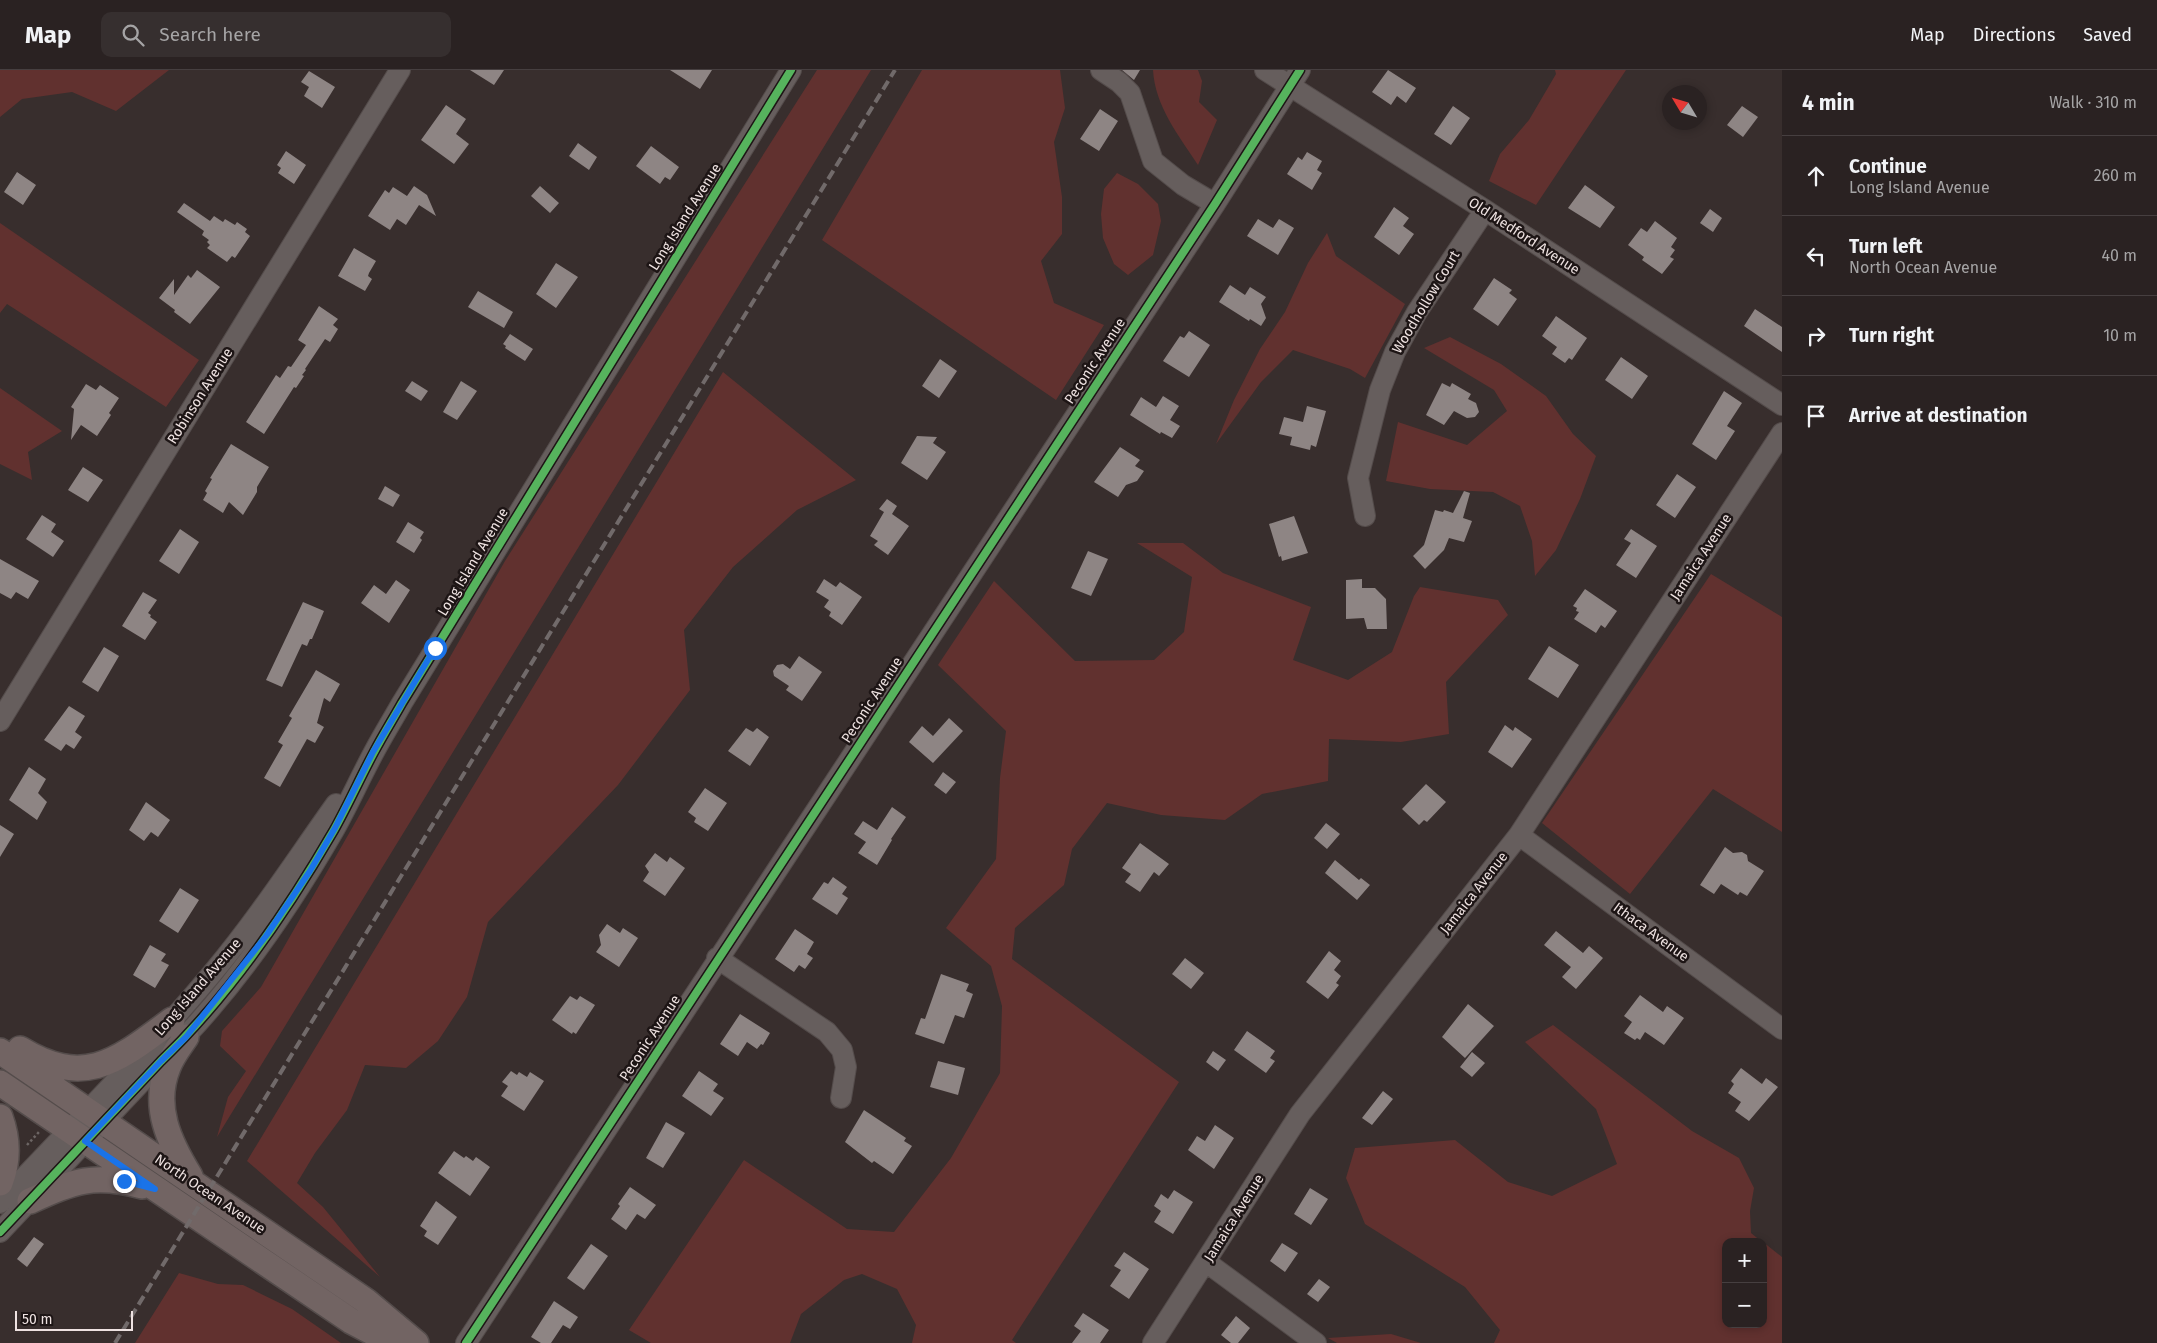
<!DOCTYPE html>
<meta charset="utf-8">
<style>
:root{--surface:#2a2222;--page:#362f2f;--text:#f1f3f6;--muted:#a5a4a5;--line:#463f40}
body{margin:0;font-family:"Fira Sans",sans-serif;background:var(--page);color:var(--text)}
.controls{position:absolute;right:15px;bottom:15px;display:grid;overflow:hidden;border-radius:10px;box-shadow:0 2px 8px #0003}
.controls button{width:45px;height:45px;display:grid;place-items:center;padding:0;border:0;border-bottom:1px solid var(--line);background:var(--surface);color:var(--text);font:25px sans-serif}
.compass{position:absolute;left:1662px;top:15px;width:45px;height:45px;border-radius:50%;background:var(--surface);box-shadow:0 2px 8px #0003;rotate:308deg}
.scale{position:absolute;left:15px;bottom:12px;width:118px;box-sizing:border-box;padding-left:5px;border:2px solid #eee2e1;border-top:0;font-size:14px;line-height:18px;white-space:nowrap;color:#eee2e1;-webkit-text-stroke:4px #1d1515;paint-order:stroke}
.stop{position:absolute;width:15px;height:15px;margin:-11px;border:4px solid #1a73e8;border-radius:50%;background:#fff}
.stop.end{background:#1a73e8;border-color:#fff;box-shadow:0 1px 5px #0008}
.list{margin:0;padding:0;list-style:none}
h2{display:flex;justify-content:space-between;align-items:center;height:65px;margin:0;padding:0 20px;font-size:21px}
h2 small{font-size:16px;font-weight:400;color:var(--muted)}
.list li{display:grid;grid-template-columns:32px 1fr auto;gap:15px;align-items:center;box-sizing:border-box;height:80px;padding:0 20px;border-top:1px solid var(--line)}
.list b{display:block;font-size:19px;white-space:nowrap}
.list p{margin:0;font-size:16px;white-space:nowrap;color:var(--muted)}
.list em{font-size:16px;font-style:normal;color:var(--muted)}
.icon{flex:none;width:28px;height:28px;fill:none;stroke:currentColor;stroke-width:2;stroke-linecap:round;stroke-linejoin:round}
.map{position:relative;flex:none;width:1782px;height:1273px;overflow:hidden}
header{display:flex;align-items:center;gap:30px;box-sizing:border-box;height:70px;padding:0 25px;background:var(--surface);border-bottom:1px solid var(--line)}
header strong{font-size:24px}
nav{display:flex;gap:28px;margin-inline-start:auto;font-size:18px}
.search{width:350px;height:45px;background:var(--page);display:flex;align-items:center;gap:12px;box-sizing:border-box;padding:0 18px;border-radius:10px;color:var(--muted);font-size:19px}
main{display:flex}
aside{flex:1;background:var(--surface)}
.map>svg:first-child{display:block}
.green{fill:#61312f}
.building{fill:#8e8584}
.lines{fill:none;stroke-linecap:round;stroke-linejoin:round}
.minor-casing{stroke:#544c4b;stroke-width:22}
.major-casing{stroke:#544c4b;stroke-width:28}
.path{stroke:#6d6665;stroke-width:2.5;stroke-dasharray:2.5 2.5;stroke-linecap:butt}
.minor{stroke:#665e5d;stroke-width:20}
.major{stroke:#726463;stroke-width:25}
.rail{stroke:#716a6a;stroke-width:4;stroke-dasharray:10 5;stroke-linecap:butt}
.cycleway-casing{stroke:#1d1515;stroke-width:11}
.cycleway{stroke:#56b35d;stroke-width:8}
.route{stroke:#1a73e8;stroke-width:6}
.labels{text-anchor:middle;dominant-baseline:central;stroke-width:5;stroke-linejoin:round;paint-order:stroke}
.street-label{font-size:14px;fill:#eee2e1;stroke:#1d1515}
</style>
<header>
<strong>Map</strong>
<div class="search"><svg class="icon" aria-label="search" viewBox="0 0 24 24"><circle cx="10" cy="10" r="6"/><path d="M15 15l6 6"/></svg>Search here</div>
<nav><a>Map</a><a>Directions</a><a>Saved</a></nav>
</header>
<main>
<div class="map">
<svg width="1782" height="1273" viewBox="0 0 1782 1273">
<rect width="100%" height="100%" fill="#382e2d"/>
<path class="green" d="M0,0H169L116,41L72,22L22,29L0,47Z
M817,0H871L217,1067L228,1027L246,1001L220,976L222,961L261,917L505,491Z
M922,0H1060L1065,38L1054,72L1062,127V164L1041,191L1054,233L1104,255L1056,330L822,170Z
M1153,0H1198L1202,11L1199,32L1217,50L1198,95C1179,66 1155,36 1153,0Z
M1555,0H1626L1536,135L1489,111L1500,84L1529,50L1556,4Z
M1117,103L1138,114L1158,134L1161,151L1153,185L1128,205L1114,194L1103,168L1101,144L1104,119Z
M0,153L199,290L166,337L7,234L0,243Z
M1327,163L1336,186L1405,234L1365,308L1350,299L1293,280L1261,312L1216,374L1234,330L1260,279L1285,242L1308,193Z
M1450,267L1501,294L1546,326L1573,364L1596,386L1580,429L1556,480L1535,506L1532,471L1520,436L1493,422L1430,419L1386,411L1398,352L1467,375L1507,341L1494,320L1424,278Z
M723,302L856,410L797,440L733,497L684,560L690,620L618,715L488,852L467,927L438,971L406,998L365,995L347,1040L315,1083L297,1113L323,1137L380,1207L247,1091Z
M0,318L62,361L28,382L32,410L0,394Z
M1137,473H1183L1223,503L1311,537L1293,590L1348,610L1392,582L1414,526L1420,517L1498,530L1508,545L1446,612L1449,664L1401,672L1329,669L1328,711L1262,724L1225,750L1161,745L1107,733L1072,779L1064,815L1015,858L1012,889L1179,1012L1012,1270L1016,1273H912L916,1255L897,1219L862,1204L844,1210L801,1244L790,1273H651L629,1260L744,1090L847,1159L894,1162L951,1088L1000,1003L1002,936L991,896L946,858L996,789L1000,708L1006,661L938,595L994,511L1075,591L1154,590L1184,562L1192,507Z
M1711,504L1782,547V762L1713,719L1630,824L1542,753Z
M1553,955L1692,1061L1739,1088L1754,1118L1750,1141L1751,1163L1762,1172H1726V1254H1763V1172L1782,1187V1273H1494L1500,1260L1465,1217L1365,1154L1346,1108L1355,1078L1455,1070L1508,1112L1552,1126L1617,1094L1596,1039L1525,972Z
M179,1203L218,1214L243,1215L292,1239L341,1273H135Z
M1391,1264L1421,1273H1337L1328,1268Z"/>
<path class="building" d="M470,0H504L494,15Z
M670,0H712L700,19Z
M1122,0H1140L1134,10Z
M1388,0L1416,18L1406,33L1397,26L1391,35L1372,22Z
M309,1L335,17L322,38L304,26L309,17L301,12Z
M446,35L466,49L456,64L469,74L454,94L421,70Z
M1453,36L1470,48L1451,75L1434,64Z
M1742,36L1758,47L1743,67L1727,55Z
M1100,39L1118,51L1099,81L1080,69Z
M578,73L597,87L589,100L569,86Z
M651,76L679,97L670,110L665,107L660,114L636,96Z
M286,81L306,95L294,114L278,103L281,98L277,95Z
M1307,82L1322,91L1317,100L1322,103L1312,120L1287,104L1298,87L1302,90Z
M17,102L36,115L23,135L4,122Z
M1585,115L1615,137L1600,158L1568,138Z
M414,116L427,125L436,146L419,135L406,155L397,149L390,160L368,146L385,120L389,123L393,117L407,126Z
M540,116L559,133L550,143L531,126Z
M184,133L210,151L214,146L223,152L225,149L235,155L237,152L247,159L245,162L250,166L235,188L232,186L227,192L207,178L210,175L207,172L209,170L202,165L204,161L177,142Z
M1394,137L1409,148L1403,156L1414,164L1399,185L1374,167Z
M1710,139L1722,148L1713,162L1700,153Z
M1258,149L1273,158L1279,149L1294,158L1278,185L1247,166Z
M1655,151L1677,168L1671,177L1675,180L1670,187L1674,189L1662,204L1642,190L1644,187L1628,175L1641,158L1647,162Z
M354,178L376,191L369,203L368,206L372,209L365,221L338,206Z
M556,193L578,207L556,238L536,224Z
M197,200L220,217L190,254L174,242L175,240L159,228L174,209V225L188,205L191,208Z
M1494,208L1512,220L1509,223L1517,229L1498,256L1473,239Z
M1230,215L1245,225L1250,217L1266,227L1261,234L1266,248L1261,256L1250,249L1249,251L1219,232Z
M478,221L513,242L504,258L468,237Z
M319,236L338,249L333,255L338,259L330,272L325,269L305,299L306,300L302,305L304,306L296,318L294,317L264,364L246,352L276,305L280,308L288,296L291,297L306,275L298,270Z
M1755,239L1782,257V282L1744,256Z
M1556,246L1587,268L1572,290L1569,288L1565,293L1552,284L1557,277L1542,266Z
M1189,261L1210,275L1189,307L1163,291L1180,266L1184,268Z
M510,264L533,279L525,291L505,278L506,276L503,274Z
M1621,287L1648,306L1632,329L1605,310Z
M940,289L957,301L939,328L922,316Z
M412,311L428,321L421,331L405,321Z
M461,311L477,321L457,350L443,342Z
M1442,313L1450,317L1452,313L1471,324L1468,329L1476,333L1479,342L1475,347L1467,348L1454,341L1444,355L1426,345Z
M86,314L96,320L100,315L119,328L109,343L111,345L97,366L81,355L71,370L74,339L71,337Z
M1724,321L1742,333L1727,356L1735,361L1716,390L1692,374Z
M1163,326L1179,336L1170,350L1180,356L1172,368L1161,362L1160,364L1130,345L1141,327L1156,337Z
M1307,336L1326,341L1316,377L1311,375L1310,380L1290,375L1292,367L1279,364L1284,347L1303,352Z
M917,366L937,367L933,373L946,382L927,410L901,393Z
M231,374L269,397L257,417V422L243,445L229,432L223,443L203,430L207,423L205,421L212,409L210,408Z
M1120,377L1140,390L1135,396L1144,401L1137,411L1126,415L1118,427L1094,412Z
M83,397L103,410L88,432L68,420Z
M1677,404L1696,417L1675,448L1656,435Z
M385,416L400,425L393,437L378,429Z
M1464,421L1470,423L1463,448L1472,451L1464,472L1449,468L1444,480L1425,499L1413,486L1424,475L1435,440L1443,442L1444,440L1453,443Z
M887,429L897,436L892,444L909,456L888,485L874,475L878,471L870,466L884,442L879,439Z
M42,445L56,454L51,462L64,471L53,487L26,469Z
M1294,446L1308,483L1282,491L1281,486L1279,487L1269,454Z
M408,452L424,462L420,468L422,470L414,483L396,472Z
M180,459L199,472L179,504L159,491Z
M1631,459L1657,476L1636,508L1616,495L1631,473L1624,469Z
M1088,481L1108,489L1091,526L1071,518Z
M0,489L39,511L28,529L16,522L11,529L0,523Z
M824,509L836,517L840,512L862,527L842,555L829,546L831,542L824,537L829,530L816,522Z
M1362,509V518H1375L1386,529L1387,559H1367L1364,548L1346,549V510Z
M396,510L410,520L389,553L361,533L374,515L386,524Z
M1585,519L1617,541L1605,558L1601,555L1596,563L1574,549L1579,542L1576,541L1577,538L1573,536Z
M143,522L157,530L148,543L151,545L150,547L157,552L145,570L122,556Z
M303,532L324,541L312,569H310L307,576L302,574L282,617L266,610Z
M1549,576L1579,595L1558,628L1528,609Z
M104,577L119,586L98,622L82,612Z
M799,586L822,602L802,631L786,620L789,616L774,606L773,601L777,595L783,594L790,599Z
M316,600L340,614L330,632L324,628L317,653L324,657L315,673L307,669L280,717L264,708L283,675L278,672L292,648L289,646Z
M69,636L85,646L75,662L82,667L74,679L66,674L61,681L44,670Z
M949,648L963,661L933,693L909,672L922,656L933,666Z
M1505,655L1513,661L1515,657L1532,669L1512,698L1488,682Z
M746,658L753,662L757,658L769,667L750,696L728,681Z
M29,697L46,709L38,723L47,732L37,750L9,730Z
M943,702L956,712L946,724L934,715Z
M1426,714L1446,732L1427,752L1424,750L1419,755L1402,739Z
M705,718L727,733L708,761L694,752L696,748L688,742Z
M146,732L170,750L158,767L151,762L144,771L129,760Z
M892,737L906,747L891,769L892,770L877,795L858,783L866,772L854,764L863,751L877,760Z
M1326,753L1340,764L1327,779L1314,768Z
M0,755L14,764L0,787Z
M1140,773L1169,794L1159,806L1154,802L1140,822L1125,812L1131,804L1122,798Z
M1725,777L1733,783L1742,782L1747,785L1748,791L1764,801L1747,826L1740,822L1738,825L1721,814L1714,824L1700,815Z
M655,783L667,792L670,787L685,798L665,826L643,811L649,802L645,796Z
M1335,790L1359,810L1361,808L1370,815L1357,830L1325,803Z
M833,807L847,817L842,824L848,828L837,845L812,829L824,812L828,814Z
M180,818L199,830L178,863L159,851Z
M607,854L620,863L623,858L638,868L619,897L596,882L601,875L599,865Z
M795,859L814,872L807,884L813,888L805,899L799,895L794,902L775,889Z
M1556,861L1583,883L1589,876L1603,888L1576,919L1562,907L1571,897L1544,875Z
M150,875L166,884L161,891L169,895L155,918L133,905Z
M1329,881L1341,891L1334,900L1341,906L1336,913L1339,915L1328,929L1306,912Z
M1185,888L1204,903L1191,919L1172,904Z
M941,904L969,914L966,921L973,924L964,948L955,945L944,974L915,964L921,948L925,949Z
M1640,925L1663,942L1667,936L1684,948L1664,975L1645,962L1640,970L1637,968L1635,970L1624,963L1632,952L1624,946Z
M570,926L577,930L580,926L595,935L576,964L573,962L572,964L552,950Z
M1468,934L1494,956L1465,988L1442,967Z
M740,944L770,963L763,975L761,974L757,979L747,972L738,986L720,974Z
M1247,961L1275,981L1270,988L1275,991L1266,1003L1234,980Z
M1213,981L1226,990L1218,1001L1206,992Z
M1472,982L1485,993L1472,1007L1460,997Z
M938,991L965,998L958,1025L930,1017Z
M1741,998L1762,1014L1766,1008L1778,1017L1749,1051L1735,1041L1741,1032L1728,1023L1734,1014L1731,1011Z
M511,1001L517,1005L519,1002L527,1007L530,1002L544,1011L524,1041L501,1026L508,1016L502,1012Z
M699,1001L718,1014L713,1021L724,1028L711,1046L682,1026Z
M1383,1021L1393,1029L1372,1055L1362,1048Z
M864,1040L906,1068L904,1071L912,1076L893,1104L874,1091L872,1093L845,1072Z
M666,1052L685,1063L663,1098L646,1088Z
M1215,1055L1234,1068L1214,1099L1188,1080L1197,1066L1205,1071Z
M454,1081L464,1088L466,1086L473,1091L476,1087L490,1097L470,1126L438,1103Z
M630,1117L656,1135L645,1149L637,1144L626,1160L611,1149L620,1136L618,1134Z
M1310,1118L1328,1129L1311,1155L1294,1144Z
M1174,1120L1193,1132L1173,1164L1154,1152L1161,1141L1154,1136L1161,1124L1168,1129Z
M436,1131L457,1147L438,1175L424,1166L427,1161L420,1156Z
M34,1167L44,1174L27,1197L17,1189Z
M1282,1173L1298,1183L1285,1202L1270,1191Z
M591,1174L608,1186L584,1220L567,1208Z
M1124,1182L1149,1199L1129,1229L1110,1216L1121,1200L1114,1196Z
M1319,1209L1330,1217L1318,1232L1307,1224Z
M554,1231L578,1247L570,1259L563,1255L551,1273H541L531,1267Z
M1083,1243L1109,1260L1100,1273H1072L1081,1261L1074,1256Z
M1236,1246L1250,1258L1238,1273H1231L1221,1265Z"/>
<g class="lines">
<defs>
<path id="minor" d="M1101,0L1119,12L1130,23L1153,91L1183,115L1215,134
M1265,0L1485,140L1782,335
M1365,446L1358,408L1380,320L1395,282L1417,242L1485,140
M0,651L400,0
M1519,765L1782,959
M717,888L827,962L842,980L846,997L841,1028
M0,1133C72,1056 148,981 215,900C259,847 296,790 336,734
M0,1162L161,991C230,925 286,843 334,760C348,735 360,708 374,682C383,665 393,649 402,633L791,0
M1206,1192L1316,1273
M466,1273L1215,134L1300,0
M1153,1273L1300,1044L1519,765L1782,363"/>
<path id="major" d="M186,967C180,976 172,986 168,997C152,1036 169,1072 190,1106
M20,979C86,1019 118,990 172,950
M0,981L366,1231L416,1273
M0,1013L351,1251L393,1273
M0,1047C8,1069 9,1090 0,1113
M30,1131C74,1111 94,1103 142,1116"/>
</defs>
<use href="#minor" class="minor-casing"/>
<use href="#major" class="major-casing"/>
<path class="path" d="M27,1075L39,1062"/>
<use href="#minor" class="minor"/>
<use href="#major" class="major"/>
<path class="rail" d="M115,1273L895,0"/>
<defs>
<path id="cycleway" d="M0,1162L161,991C230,925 286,843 334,760C348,735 360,708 374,682C383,665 393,649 402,633L791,0
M466,1273L1215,134L1300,0"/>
</defs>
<use href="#cycleway" class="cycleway-casing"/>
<use href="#cycleway" class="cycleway"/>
</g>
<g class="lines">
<path class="route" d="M124,1111L155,1119L85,1071L161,991L186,967L266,866L310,801L335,758L373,682L435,578"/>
</g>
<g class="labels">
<g class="street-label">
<text transform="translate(685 147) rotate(-58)">Long Island Avenue</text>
<text transform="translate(1524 166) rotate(33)">Old Medford Avenue</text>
<text transform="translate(1426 232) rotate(-59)">Woodhollow Court</text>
<text transform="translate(1095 291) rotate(-57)">Peconic Avenue</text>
<text transform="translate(200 326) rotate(-58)">Robinson Avenue</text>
<text transform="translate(1701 487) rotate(-57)">Jamaica Avenue</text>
<text transform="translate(473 492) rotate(-59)">Long Island Avenue</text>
<text transform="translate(872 630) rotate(-57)">Peconic Avenue</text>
<text transform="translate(1474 823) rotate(-52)">Jamaica Avenue</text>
<text transform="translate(1651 862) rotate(36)">Ithaca Avenue</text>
<text transform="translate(198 917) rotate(-49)">Long Island Avenue</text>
<text transform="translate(650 968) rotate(-57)">Peconic Avenue</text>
<text transform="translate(210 1124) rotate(34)">North Ocean Avenue</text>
<text transform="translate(1234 1148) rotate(-58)">Jamaica Avenue</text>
</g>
</g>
</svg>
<div class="controls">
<button>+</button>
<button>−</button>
</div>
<svg class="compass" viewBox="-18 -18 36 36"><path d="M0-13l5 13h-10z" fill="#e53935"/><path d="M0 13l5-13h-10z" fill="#a5a4a5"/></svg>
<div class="scale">50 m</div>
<div class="stop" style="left:435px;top:578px"></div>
<div class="stop end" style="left:124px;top:1111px"></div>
</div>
<aside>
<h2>4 min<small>Walk · 310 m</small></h2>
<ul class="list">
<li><svg class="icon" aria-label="ahead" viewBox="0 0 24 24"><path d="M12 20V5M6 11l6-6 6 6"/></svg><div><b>Continue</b><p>Long Island Avenue</p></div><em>260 m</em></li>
<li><svg class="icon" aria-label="left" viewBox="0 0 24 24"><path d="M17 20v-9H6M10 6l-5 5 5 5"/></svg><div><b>Turn left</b><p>North Ocean Avenue</p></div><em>40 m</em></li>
<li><svg class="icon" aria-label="right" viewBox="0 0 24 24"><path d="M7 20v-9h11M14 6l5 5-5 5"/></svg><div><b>Turn right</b></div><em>10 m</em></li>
<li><svg class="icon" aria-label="arrive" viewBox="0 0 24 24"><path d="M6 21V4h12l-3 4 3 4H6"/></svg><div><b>Arrive at destination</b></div></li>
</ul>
</aside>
</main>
